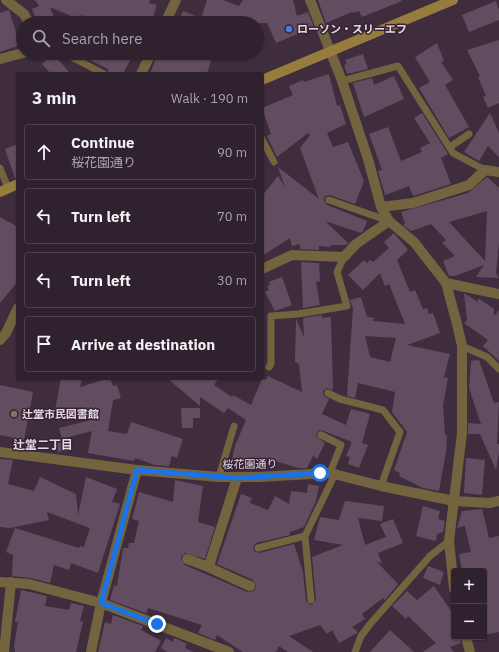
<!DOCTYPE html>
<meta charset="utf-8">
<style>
:root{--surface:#2f222e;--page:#3b2f3a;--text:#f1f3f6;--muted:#a7a4aa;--line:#4a3f4a}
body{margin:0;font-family:"IBM Plex Sans","Noto Sans JP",sans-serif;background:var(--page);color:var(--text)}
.controls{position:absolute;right:12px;bottom:12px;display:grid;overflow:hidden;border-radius:4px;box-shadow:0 1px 3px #0004}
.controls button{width:36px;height:36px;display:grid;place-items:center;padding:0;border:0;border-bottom:1px solid var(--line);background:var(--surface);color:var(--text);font:20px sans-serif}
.stop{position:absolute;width:12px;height:12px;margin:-9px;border:3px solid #1a73e8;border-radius:50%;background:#fff}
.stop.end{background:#1a73e8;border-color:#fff;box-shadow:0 1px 4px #0008}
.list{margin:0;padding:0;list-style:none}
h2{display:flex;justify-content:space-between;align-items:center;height:52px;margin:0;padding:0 16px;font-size:17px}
h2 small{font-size:13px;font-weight:400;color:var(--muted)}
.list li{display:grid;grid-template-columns:26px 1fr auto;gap:12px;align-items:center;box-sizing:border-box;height:56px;margin:0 8px 8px;padding:0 8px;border:1px solid var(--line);border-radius:4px}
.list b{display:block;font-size:15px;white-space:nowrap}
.list p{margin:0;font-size:13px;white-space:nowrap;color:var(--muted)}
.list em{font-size:13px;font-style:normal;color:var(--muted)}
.icon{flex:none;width:22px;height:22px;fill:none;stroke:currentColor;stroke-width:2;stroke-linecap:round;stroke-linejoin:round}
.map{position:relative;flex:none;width:499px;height:652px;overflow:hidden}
.search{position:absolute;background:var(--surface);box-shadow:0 1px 3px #0004;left:16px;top:16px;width:248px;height:44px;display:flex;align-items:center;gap:10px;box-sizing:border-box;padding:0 14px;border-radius:22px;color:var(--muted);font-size:15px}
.panel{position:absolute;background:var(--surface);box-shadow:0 1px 3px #0004;left:16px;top:72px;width:248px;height:308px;border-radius:4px}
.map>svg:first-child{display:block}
.building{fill:#624d60;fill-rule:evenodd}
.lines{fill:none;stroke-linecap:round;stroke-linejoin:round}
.lane{stroke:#73633e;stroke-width:7}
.street{stroke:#73633e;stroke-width:10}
.secondary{stroke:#967d3e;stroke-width:10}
.route{stroke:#1a73e8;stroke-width:5}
.shop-dot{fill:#3f7fe0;stroke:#352334;stroke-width:1.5}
.education-dot{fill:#8d6e63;stroke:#352334;stroke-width:1.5}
.labels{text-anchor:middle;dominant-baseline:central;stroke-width:3;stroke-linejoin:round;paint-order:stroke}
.poi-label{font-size:11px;font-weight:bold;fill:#e4d8e3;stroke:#352334;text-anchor:start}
.street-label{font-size:11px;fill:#e4d8e3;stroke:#352334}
.neighbourhood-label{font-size:12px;font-weight:bold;fill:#e4d8e3;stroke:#352334}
</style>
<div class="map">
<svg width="499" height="652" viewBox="0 0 499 652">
<rect width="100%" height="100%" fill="#3f2d3e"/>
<path class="building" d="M33,0H150L149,3L157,5L151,23H97L80,15L78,19L50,7L56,23H37L32,9L39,6L36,1Z
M207,0H223L239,6L243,0H293L297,16L308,12L314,27L276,43L267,23H178L183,11L201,18Z
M318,0H401L402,1L362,17L359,11L353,13L352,12L326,23Z
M496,1L499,10V20L469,32L462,15Z
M9,10L20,45L0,52V13Z
M499,40V103L488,108L483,97L486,96L478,77L480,76L467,50Z
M437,43L444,61L441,62L453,80L445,85L469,127L449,138L419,88L430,82L415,57Z
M76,53H127L125,58L130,60L123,74H113L108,72V69Z
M158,53H213L207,74H150Z
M53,54L71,74H51L42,64Z
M363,54L368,69L347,74L344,65L347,64L345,60Z
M329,74L337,106L340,105L346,124L327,133L333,147L348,142L364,181L355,204L330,195L325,196L324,201L327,205L367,221L363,231L361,233L325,221L348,243L346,245H331V247L319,246V250L300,249V244L292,246L290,238L262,256V196L278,176L285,187L278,167L319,199L300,148L310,135L308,133L277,157L267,136L271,134L262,108L293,95L289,86L303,80L304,82Z
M394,76L404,99L364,117L353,83L372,78L374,85Z
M422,113L448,154L441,158L451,184L413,196L409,186L385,195L378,171L382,170L369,134L388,127L401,161L422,152L420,148L430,143L414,118Z
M490,113L499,133V157L488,146L479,161L464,152Z
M18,144V178H15L5,149Z
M487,177L499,188V242L496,273L499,278L476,277L484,265L455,276H449L443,261L455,256L442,243L446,240L431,224L411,231L403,225L405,223L401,212L468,193ZM487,211L485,261L449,222Z
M0,217L18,227V281L0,303Z
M394,233L408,250L397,260L410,292L415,290L423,309L427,308L429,314L433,313L440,333L407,345L450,354L444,377L448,378L443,405L445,435H447L446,452L439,491L423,488L399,476L400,473L394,470L407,432L392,412L395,392L358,383L355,398L347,396L353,308L350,300L361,297L367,317L374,318L373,321L405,324L389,284L385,286L380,273L363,290L348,275L364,260L367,263L370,260L373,262L389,248L384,242ZM365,336L396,338L390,362L370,357Z
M301,262L319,263L320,281L316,282L320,305L303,308Z
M282,277L292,305L275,311L265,292L269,290L267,286L270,285L269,282Z
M464,293L478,302V298L494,309V316L499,310V361L483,346L488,340L464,323L467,320Z
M322,315V318L331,317L333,390L327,388L323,391L324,396L329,399L322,414L346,425L351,409L370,414L362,443L368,445L359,468L348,464L350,457L346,456L352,442L321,430L318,431L316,436L325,443L317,459L313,456L307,468H298L266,458L262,467L257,465L255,470L231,464L235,446L246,420L228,408L224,413L200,397V406L167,378H219L214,385L232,397L233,395L251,405L262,379L266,380L268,376L302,392L299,364L295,362L296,319L304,337L303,318Z
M479,360L494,403L499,402L497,444H499V452L496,470L480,434H468V423L481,424L469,388L471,361Z
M61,378H82L80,387L110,378L113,386L117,385L121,398L113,400L108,431L127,434L131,422L183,439L177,458L172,456L169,466L155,465L135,458L134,461L88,453L92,431L62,439L59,428L95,419L55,411Z
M0,385L33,392L24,440L0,435Z
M181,408H200V418H193V428H182Z
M69,440L70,451L58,452L57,441Z
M466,458L485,460L482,495L464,493Z
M0,459L13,460L8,484L34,491L40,477L76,494L78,515L86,477L117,489L112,502L120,504L98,573L71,563L69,570L54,565L50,583L31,578L12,576L13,555L6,552L15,528L79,548L80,546L84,547L90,528L47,512L49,520L10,528L0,527Z
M175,480L203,486L198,522L215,527L205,559L185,553L181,557V560L185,565L247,592L254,591L256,586L253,580L217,564L241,494L252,498L250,503L268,510L275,496L289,504L291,491L307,493L308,484L319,486L316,501L304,527L290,532V535L256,543L253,546L254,551L259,553L294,544L303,572L306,601L309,604L312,605L316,600L312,557L343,545L314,540L320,517L339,520L345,501L384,506L382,521L358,518L365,545L386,537L380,524L393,519L403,543L378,553L382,564L376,561L398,584L385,600L383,598L362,614L365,619L352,627L358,632L357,633L339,643L332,630L327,634L320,625L289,636L313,652H288L279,646L276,652H243L217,635L215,640L198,633L202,625L148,608L146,613L110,600L114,585L117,586L123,548H128L129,543H134L139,521L132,519L139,492L173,502Z
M423,506L440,511L438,519L445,521L443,532L437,534L436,541L416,536Z
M482,509L489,538L499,536V632L485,635L484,571H462L459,554L471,552L465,526L457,528L462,511Z
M428,566L444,572L440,585L423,578Z
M434,586L454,615V637H460L461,643L450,647L454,652H423L436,643L408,616L406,619L392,606L407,591L417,600Z
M21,590L47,596L45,606L69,610L71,603L84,606L80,621L83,622L76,652H15L14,646L18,622H15Z
M113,615L143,626L141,630L161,641L155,652H98L105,622L111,624Z
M390,630L414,652H370Z
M166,638L173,642L174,638L177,639L187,644L185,648L194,652H167L161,648Z"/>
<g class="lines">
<path class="lane" d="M64,53L104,74
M342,81L398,66L453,153L485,170
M262,139L274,162
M450,147L469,134
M0,168L8,188
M329,200L389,221
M462,346L487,357L499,369
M269,367L271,364V316L298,314L347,306L337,272L344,257
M328,393L340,399L383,410L400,432L381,486
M321,435L341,445L330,473
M219,477L234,426
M258,548L305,536
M311,600L305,536L335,474
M355,652L361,636L371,623L430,556L449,541"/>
<path class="street" d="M6,0L24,14L29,23
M310,0L342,81L368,159L381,207L389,221L414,242L446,283L457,324L462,346V433L449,541L454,589
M165,23L176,0
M0,59L23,53
M141,74L151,53
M381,207L413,203L469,185L485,170L499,172
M262,269L292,255L344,257L356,244L389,221
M446,283L499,294
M0,340L6,333L18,308
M0,452L137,470L219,477H258L330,473L381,486L454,501L490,503L499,501
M187,559C209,566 228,577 250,586
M209,566L237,478
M0,582L29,584L101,603L229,652
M466,637L470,652
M4,652L11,582
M91,652L101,603L137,470"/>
<path class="secondary" d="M262,80L453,0
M0,192L18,184"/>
</g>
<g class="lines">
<path class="route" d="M157,624L101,603L137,470L237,478L320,473"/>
</g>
<circle class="shop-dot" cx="289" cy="29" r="4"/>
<circle class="education-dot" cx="14" cy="414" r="4"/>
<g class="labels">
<g class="poi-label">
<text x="297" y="29">ローソン・スリーエフ</text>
<text x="22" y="414">辻堂市民図書館</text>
</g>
<g class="street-label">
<text transform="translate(250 464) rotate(-1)">桜花園通り</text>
</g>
<g class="neighbourhood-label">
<text x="43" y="444">辻堂二丁目</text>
</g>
</g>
</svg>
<div class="controls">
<button>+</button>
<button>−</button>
</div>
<div class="stop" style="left:320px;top:473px"></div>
<div class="stop end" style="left:157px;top:624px"></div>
<div class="search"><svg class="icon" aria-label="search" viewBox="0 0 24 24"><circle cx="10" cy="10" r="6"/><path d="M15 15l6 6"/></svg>Search here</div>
<section class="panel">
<h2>3 min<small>Walk · 190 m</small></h2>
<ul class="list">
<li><svg class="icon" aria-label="ahead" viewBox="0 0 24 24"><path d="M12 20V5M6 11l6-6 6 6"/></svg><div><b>Continue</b><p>桜花園通り</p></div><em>90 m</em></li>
<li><svg class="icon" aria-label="left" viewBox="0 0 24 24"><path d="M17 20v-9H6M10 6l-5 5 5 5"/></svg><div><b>Turn left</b></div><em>70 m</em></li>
<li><svg class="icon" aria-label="left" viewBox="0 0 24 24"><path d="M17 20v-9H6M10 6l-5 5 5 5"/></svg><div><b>Turn left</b></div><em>30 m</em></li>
<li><svg class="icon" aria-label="arrive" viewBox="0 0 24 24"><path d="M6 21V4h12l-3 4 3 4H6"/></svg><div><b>Arrive at destination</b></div></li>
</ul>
</section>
</div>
